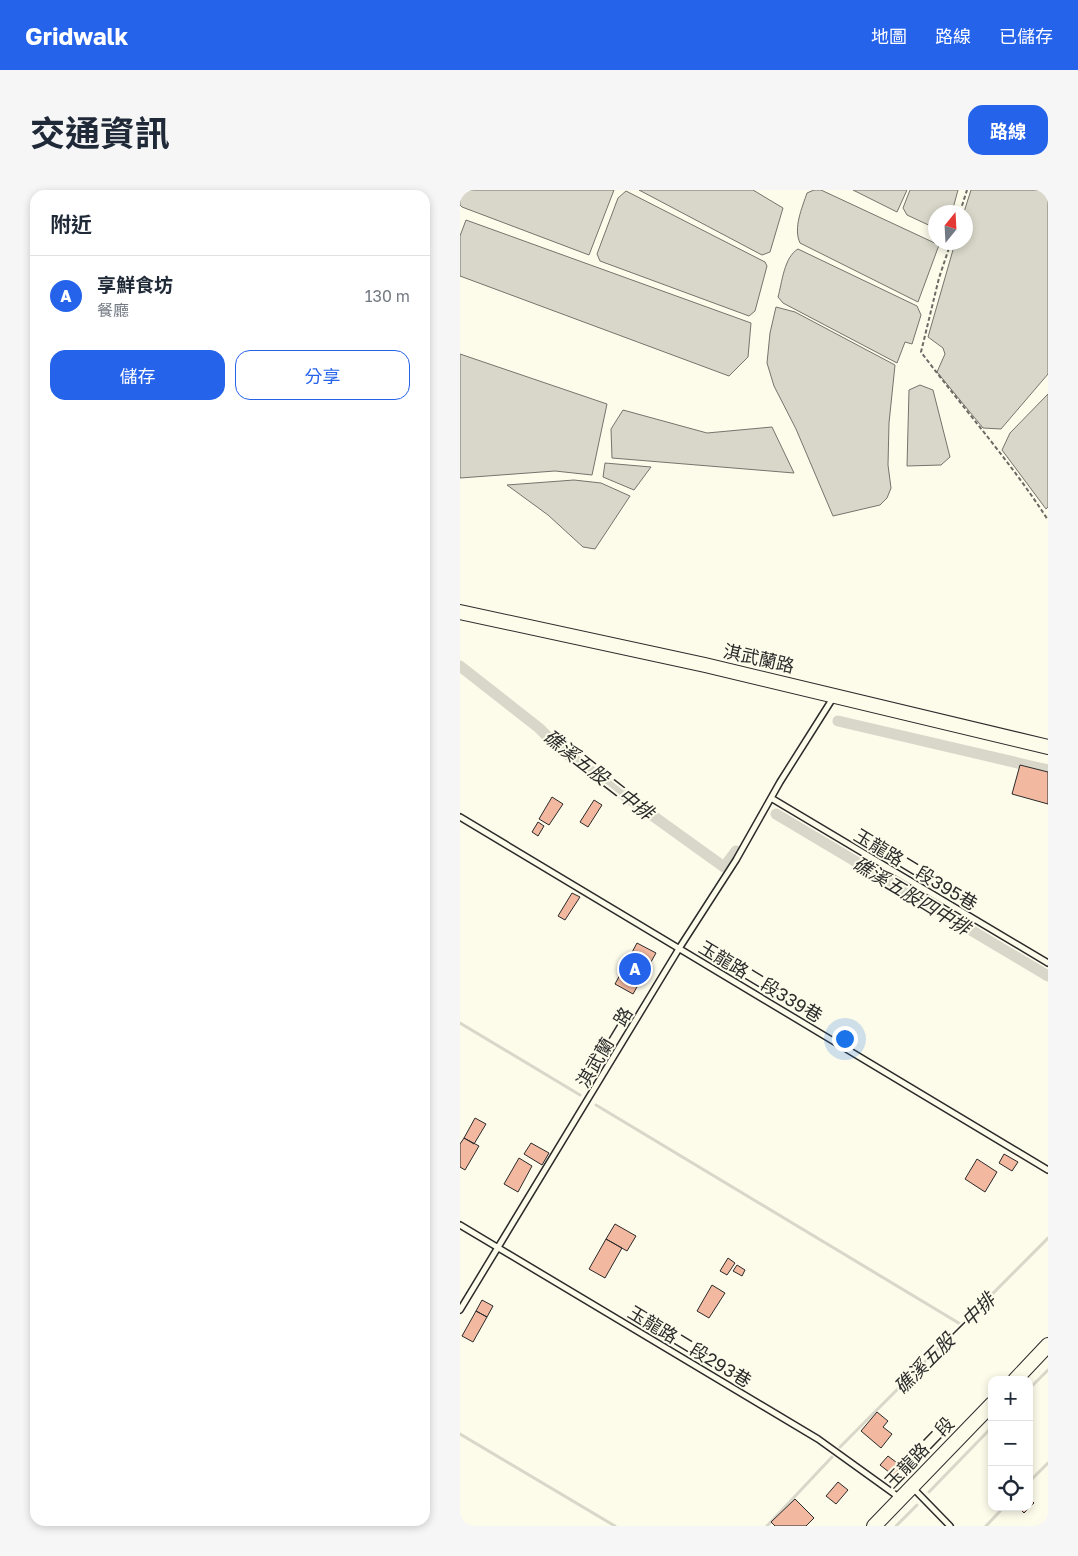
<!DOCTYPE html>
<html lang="zh-TW">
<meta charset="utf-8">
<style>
:root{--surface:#fff;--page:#f6f6f7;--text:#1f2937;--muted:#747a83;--line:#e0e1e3;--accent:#2563eb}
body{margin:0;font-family:"Golos Text","Noto Sans TC",sans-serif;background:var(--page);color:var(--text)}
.controls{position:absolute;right:15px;bottom:15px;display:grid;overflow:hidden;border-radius:10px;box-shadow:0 2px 8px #0003}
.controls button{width:45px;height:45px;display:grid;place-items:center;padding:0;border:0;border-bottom:1px solid var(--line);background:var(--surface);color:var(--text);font:25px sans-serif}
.compass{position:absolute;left:468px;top:15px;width:45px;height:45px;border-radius:50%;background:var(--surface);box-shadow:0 2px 8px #0003;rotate:18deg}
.you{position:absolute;left:384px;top:848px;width:18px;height:18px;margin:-12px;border:4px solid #fff;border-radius:50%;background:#1a73e8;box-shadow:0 0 0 8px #1a73e833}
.badge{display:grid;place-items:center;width:32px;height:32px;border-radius:50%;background:var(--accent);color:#fff;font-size:16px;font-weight:700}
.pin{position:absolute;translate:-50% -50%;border:2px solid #fff;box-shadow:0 1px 5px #0006}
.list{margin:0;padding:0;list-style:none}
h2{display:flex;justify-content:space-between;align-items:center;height:65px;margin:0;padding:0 20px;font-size:21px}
h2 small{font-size:16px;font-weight:400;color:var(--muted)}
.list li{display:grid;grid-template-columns:32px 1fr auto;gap:15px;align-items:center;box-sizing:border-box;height:80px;padding:0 20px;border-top:1px solid var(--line)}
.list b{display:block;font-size:19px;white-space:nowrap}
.list p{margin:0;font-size:16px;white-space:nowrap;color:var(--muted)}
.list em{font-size:16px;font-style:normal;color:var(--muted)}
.actions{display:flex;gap:10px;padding:15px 20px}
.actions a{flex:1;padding:11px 0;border:1px solid var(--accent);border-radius:15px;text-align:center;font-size:18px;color:var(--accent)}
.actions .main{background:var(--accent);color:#fff}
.icon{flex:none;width:28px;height:28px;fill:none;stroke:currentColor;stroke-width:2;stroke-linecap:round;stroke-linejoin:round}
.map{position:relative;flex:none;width:588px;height:1336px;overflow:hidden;border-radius:15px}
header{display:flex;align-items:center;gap:30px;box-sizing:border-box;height:70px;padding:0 25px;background:var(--accent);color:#fff}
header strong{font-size:24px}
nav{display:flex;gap:28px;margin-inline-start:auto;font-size:18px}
.intro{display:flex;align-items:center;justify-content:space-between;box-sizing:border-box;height:120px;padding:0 30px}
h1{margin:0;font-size:35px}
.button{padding:12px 22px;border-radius:15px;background:var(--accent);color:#fff;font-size:18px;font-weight:700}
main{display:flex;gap:30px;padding:0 30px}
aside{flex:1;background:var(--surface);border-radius:15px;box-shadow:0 2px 8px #0003}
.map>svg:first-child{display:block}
.water{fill:#d8d7c9;stroke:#74746e}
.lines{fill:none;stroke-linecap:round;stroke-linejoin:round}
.stream{stroke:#d8d7c9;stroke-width:3}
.canal{stroke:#d8d7c9;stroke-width:11}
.building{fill:#f2b8a0;stroke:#2b2b2b}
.lane-casing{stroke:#2b2b2b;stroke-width:8}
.secondary-casing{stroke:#2b2b2b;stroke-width:16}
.path{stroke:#6a6964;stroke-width:2;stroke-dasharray:4 2.5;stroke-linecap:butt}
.lane{stroke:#fdfbea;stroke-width:5}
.secondary{stroke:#fdfbea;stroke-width:14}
.labels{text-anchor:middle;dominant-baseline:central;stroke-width:4;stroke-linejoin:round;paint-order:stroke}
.street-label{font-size:18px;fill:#2b2b2b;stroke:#fdfbea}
.water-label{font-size:19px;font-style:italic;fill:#2b2b2b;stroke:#fdfbea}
</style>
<header>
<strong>Gridwalk</strong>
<nav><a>地圖</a><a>路線</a><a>已儲存</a></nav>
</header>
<div class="intro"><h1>交通資訊</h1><a class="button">路線</a></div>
<main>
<aside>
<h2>附近<small></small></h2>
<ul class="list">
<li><span class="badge">A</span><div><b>享鮮食坊</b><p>餐廳</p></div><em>130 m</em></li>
</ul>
<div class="actions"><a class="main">儲存</a><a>分享</a></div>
</aside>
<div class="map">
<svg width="588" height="1336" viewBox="0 0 588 1336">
<rect width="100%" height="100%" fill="#fdfbea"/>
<path class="water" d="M0,0H154L129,65L2,17L0,15Z
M179,0H293L323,18L310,62L302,65Z
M354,0H361L479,55L458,112L340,53C333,38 342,18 347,3Z
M393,0H447L437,22Z
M450,0H498L492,22H476L475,38L447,25L443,18Z
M511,0H588V184L541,239L523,238L477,182L485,164L483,158L468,147L495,53L506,52V22H504Z
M166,1L305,72L307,76L295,121L289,126L140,71L137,64L158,8Z
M6,30L291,133L288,167L269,186L0,86V46Z
M338,59L457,116L461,125L452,154L445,152L437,173L323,113L318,107C322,93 324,67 338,59Z
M316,117L335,122L435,175L429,233L428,275L431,298L427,308L420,315L373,326L336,239L314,196L307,173L310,143Z
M0,164L147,214L132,285L95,281L0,288Z
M460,195L473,200L490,267L481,275L447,276L449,200Z
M588,204V317L586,319L542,260L550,243Z
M163,220L247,243L312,237L334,283L152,268L151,239Z
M145,273L191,277L174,300L143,287Z
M114,290L141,293L170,306L135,359L123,357L88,325L47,295Z"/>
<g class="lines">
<path class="stream" d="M0,833L120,905
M136,915L502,1135
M569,1199L588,1180
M0,1244L155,1336
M380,1257L588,1048
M569,1292L588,1273
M469,1302L532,1237
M307,1336L372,1267
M436,1336L457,1315
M526,1336L544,1317"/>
<path class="canal" d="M0,476L79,538L100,559L264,677L276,661
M378,531L588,580
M316,624L588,786"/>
</g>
<path class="building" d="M560,575L588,582V614L552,604Z
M92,607L103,614L89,635L79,629Z
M134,610L142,615L128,637L120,632Z
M78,632L84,636L78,646L72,642Z
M112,703L120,707L105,730L98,726Z
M177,753L196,763L173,804L155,794Z
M15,928L26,934L14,954L4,948Z
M4,948L19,956L5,980L0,977V954Z
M71,953L89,963L82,975L64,964Z
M544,964L558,972L552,981L539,973Z
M59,968L72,976L58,1002L44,994Z
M517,969L537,982L525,1002L505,989Z
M155,1034L176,1046L167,1061L146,1049Z
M146,1049L162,1058L145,1088L129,1079Z
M268,1068L275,1073L267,1085L260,1081Z
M277,1075L285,1080L282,1086L273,1081Z
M252,1095L265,1103L249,1128L237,1121Z
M22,1110L33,1116L27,1127L16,1121Z
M16,1121L27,1127L13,1152L2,1146Z
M417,1222L428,1231L423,1237L432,1244L421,1258L401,1241Z
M452,1262L459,1267L450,1278L443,1272Z
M428,1266L441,1276L434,1286L420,1275Z
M378,1292L388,1300L376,1314L366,1306Z
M569,1308L574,1313L564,1323L558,1317H569Z
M335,1309L354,1328L346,1336H315L311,1332Z"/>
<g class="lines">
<defs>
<path id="lane" d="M311,608L588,773
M0,627L588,980
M0,1035L358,1249L440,1308
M0,1120L220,757L276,670L320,592L373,508
M452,1297L490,1336"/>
<path id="secondary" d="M0,422L245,475L588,557
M555,1190L588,1155
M414,1336L532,1214"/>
</defs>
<use href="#lane" class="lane-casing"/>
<use href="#secondary" class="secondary-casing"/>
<path class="path" d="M500,22L507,0
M491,52L479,88L461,162C503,218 550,271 588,330"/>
<use href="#lane" class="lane"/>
<use href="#secondary" class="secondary"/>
</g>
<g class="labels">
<g class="street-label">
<text transform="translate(299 468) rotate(13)">淇武蘭路</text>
<text transform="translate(456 679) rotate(31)">玉龍路二段395巷</text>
<text transform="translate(301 791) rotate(31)">玉龍路二段339巷</text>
<text transform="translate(144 857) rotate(-59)">淇武蘭一路</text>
<text transform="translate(230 1156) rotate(31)">玉龍路二段293巷</text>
<text transform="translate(459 1262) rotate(-46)">玉龍路二段</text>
</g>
<g class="water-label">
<text transform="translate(139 584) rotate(38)">礁溪五股二中排</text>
<text transform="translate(452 705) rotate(31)">礁溪五股四中排</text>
<text transform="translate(484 1153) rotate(-45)">礁溪五股一中排</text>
</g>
</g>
</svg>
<div class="controls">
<button>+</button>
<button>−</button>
<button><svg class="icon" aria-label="locate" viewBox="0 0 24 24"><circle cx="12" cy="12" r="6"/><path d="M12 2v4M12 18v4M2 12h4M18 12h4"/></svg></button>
</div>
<svg class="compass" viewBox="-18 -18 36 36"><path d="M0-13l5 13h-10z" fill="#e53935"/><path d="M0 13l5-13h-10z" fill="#747a83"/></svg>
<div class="you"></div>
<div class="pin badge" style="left:175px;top:779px">A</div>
</div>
</main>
